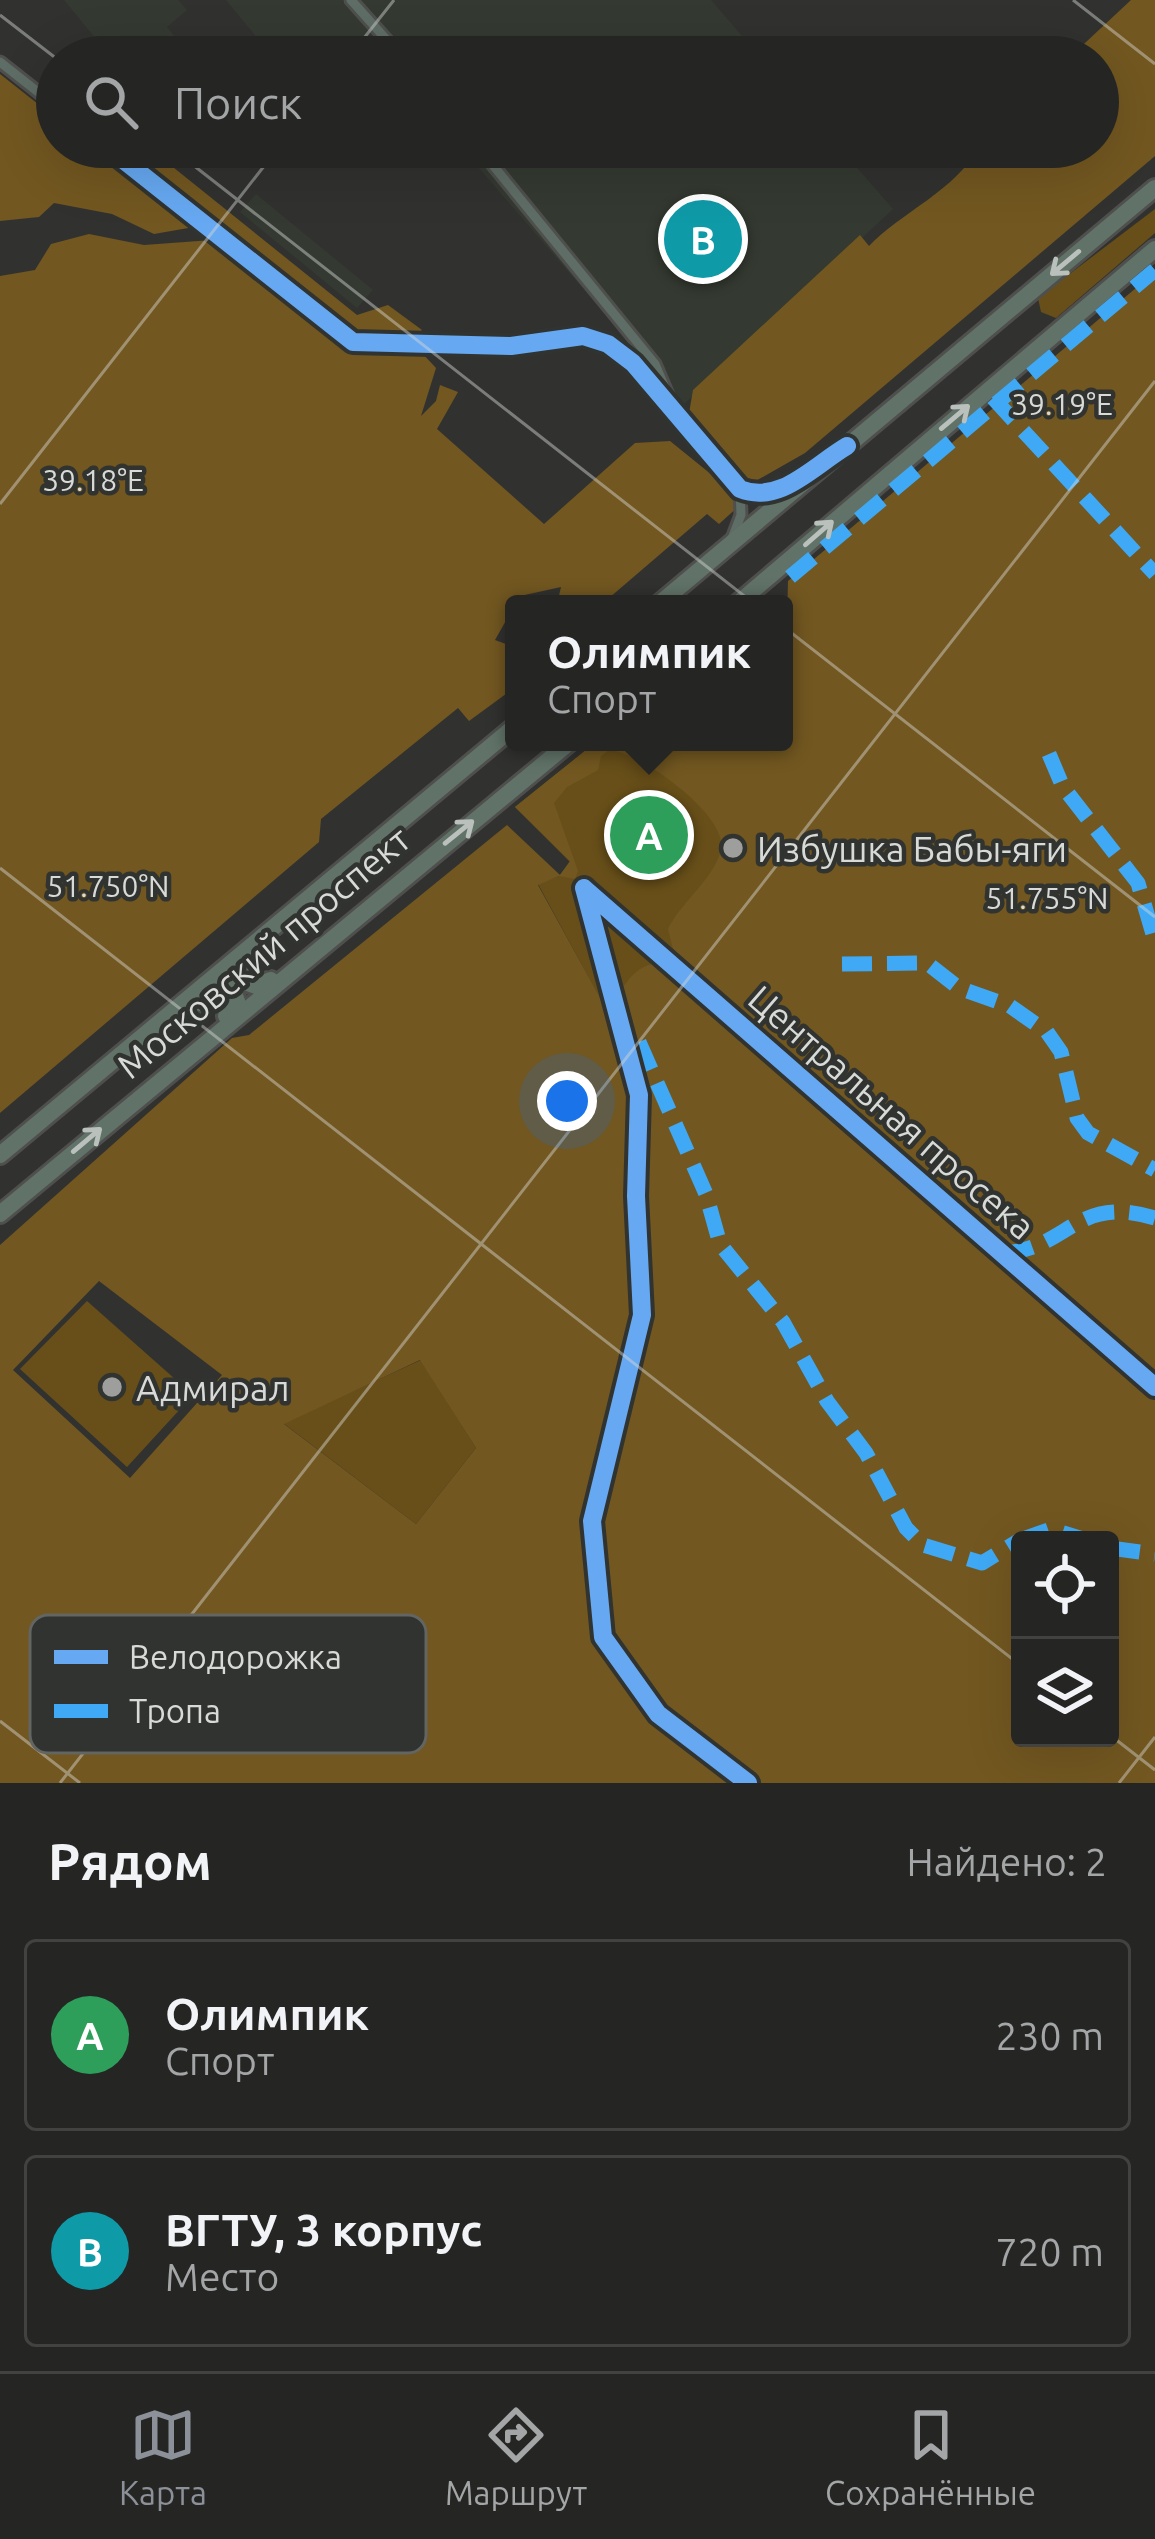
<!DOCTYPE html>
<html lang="ru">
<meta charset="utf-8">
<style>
:root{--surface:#252624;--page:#2d2e2c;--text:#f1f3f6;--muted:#a3a5a6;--line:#424341;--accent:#8c9099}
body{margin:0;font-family:Ubuntu,sans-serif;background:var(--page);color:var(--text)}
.controls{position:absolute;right:36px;bottom:36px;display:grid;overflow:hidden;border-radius:12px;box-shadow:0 12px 48px #0002}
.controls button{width:108px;height:108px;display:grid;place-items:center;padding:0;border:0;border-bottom:3px solid var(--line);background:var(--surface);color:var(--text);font:60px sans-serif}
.you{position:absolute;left:567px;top:1101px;width:42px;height:42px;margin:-30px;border:9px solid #fff;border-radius:50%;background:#1a73e8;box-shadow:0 0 0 18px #1a73e833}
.badge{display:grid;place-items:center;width:78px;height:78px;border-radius:50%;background:var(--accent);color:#fff;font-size:39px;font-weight:700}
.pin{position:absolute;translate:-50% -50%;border:6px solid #fff;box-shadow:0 3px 12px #0006}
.popup{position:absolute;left:505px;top:595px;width:288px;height:156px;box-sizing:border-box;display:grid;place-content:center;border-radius:12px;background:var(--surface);filter:drop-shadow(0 3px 9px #0005);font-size:39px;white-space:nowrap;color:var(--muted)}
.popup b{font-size:45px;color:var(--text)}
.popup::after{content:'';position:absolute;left:50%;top:100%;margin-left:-24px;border:24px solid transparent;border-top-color:var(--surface)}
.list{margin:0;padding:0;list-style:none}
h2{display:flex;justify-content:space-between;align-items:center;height:156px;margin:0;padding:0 48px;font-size:51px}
h2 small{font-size:39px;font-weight:400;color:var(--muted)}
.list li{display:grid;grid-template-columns:78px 1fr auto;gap:36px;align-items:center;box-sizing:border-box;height:192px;margin:0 24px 24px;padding:0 24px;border:3px solid var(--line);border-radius:12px}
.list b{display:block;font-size:45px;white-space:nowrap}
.list p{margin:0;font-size:39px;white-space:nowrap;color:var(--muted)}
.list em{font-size:39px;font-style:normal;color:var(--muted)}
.icon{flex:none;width:66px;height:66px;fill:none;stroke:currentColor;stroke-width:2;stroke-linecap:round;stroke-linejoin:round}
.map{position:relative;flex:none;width:1155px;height:1783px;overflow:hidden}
.search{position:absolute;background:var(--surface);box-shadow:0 12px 48px #0002;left:36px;right:36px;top:36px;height:132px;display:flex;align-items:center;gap:30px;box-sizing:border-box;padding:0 42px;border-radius:66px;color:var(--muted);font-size:45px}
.sheet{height:588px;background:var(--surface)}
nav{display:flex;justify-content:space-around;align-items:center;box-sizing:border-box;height:168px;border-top:3px solid var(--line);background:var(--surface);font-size:33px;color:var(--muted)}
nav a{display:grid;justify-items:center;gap:6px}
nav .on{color:var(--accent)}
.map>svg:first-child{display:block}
.built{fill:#343a31}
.green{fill:#684f19}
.forest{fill:#725720;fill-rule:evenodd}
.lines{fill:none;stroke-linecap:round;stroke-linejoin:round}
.street-casing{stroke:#4f504e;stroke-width:15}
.highway-casing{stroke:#4f504e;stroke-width:22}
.street{stroke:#5e6d65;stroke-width:9}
.highway{stroke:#617369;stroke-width:16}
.quiet{stroke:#3fa9f5;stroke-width:15;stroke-dasharray:30 15;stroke-linecap:butt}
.cycleway-casing{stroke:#30332f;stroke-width:26}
.cycleway{stroke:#66a8f1;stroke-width:18}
.oneway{stroke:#bac0bc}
.ticks{fill:none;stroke:#d8dad7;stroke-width:3;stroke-opacity:0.45}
.poi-dot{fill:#9e9f9d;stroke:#30332f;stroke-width:4.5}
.labels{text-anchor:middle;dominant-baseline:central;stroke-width:9;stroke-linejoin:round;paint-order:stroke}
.poi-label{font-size:36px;fill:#d8dad7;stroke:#30332f;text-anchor:start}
.street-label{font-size:36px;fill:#d8dad7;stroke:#30332f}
.key{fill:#30332f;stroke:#626561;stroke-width:3}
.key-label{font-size:33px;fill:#d8dad7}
.ticks-label{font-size:30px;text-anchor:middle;fill:#d8dad7;stroke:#30332f;stroke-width:9;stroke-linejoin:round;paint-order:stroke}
</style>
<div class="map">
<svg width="1155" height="1783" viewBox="0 0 1155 1783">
<rect width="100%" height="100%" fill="#313230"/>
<path class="built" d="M64,0H178L187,10L167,27L191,57H111Z
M226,0H711L760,57H273Z
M461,147H839L893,209L683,405Z
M256,194L373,290L357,308L240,212Z"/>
<path class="green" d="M1155,209V233L1056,318L1041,312L1038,298Z
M596,742L822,746L725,933L609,1015L538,884L559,876L570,862L515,807Z
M87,1301L193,1395L127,1467L20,1369Z
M421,1360L476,1448L416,1524L283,1423Z"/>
<path class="forest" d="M1131,0H1155V156L805,453L754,482L740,476L688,419L693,390L860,235L869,246C900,213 958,189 978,147H1098V57H1070Z
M0,74L57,119V147H92L194,227L154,234L112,214L54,203L39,217L0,221Z
M122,147H148L357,315L388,305L422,330L411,339L357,334Z
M89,234L144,245L212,240L359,354L422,353L436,368L421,416L436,401L440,385L458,392L437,429L544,524L635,443L670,441L738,496L740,505L719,524L707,514L602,604H557L561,587L520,596L495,640L514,647V688L469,721L458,708L321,819L319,842L0,1113V276L35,270L51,244Z
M1155,272V1783H0V1245L232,1038L249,1035L507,825L560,875L570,861L515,807L596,742H784L788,581ZM609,750C638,751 729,815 721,850C714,879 681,902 668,929L677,965C637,955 624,983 609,1014L538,885L559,876L575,879L578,871L554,803L567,787L598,770L601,756ZM99,1281L222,1375L130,1478L13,1370ZM420,1360L476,1448L416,1524L284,1424ZM1020,1540H1110V1738H1020Z"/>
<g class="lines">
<defs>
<path id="street" d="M351,0L402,57
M0,62L57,107
M107,147L353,342L511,346L567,337L597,340L633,363L740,489L773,496L807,470
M478,147L655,364L677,416
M733,536L741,515L740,489"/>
<path id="highway" d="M659,604L1155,188
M737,604L1155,249
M249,956L241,970L245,982L256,986L271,980
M200,1003L221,989L232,988L237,1001L226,1016
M0,1155L514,727
M0,1214L570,742"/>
</defs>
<use href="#street" class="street-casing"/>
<use href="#highway" class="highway-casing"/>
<use href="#street" class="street"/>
<use href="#highway" class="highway"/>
<path class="quiet" d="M993,398L1155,574
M790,577L1155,270
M1049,754L1063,787L1138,883L1155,941
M842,964L927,963L959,988L1010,1006L1047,1032L1061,1052L1077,1118L1088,1133L1155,1170
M639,1042L706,1194L720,1244L783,1322L827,1401L866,1453L906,1528L923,1545L982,1563L1020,1540
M1003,1253C1069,1249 1075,1194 1155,1218
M1020,1540L1051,1529L1086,1540
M1110,1548L1155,1554"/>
<defs>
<path id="cycleway" d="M107,147L353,342L511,346L583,336L608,344L633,363L740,489C780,505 813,466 847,446
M584,888L639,1095L636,1196L642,1315L592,1521L603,1637L658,1714L748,1783
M586,890L1155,1387"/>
</defs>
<use href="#cycleway" class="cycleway-casing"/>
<use href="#cycleway" class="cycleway"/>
</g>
<defs><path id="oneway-shaft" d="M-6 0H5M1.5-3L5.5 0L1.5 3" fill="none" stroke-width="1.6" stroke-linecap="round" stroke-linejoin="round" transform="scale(3)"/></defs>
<g class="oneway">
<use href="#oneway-shaft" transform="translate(1065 263) rotate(140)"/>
<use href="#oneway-shaft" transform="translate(955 417) rotate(-40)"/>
<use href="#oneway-shaft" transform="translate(819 533) rotate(-41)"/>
<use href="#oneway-shaft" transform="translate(459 832) rotate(-39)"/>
<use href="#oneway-shaft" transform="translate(87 1140) rotate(-40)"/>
</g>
<path class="ticks" d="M1073,0L1155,64M0,15L57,59M349,57L394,0M170,147L1155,917M0,504L279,147M0,868L1020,1665M0,1721L80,1783M1110,1735L1155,1770M60,1783L1155,381M1119,1783L1155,1737"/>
<g class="poi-dot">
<circle cx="733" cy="848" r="12"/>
<circle cx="112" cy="1387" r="12"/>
</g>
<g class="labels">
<g class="poi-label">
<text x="757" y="848">Избушка Бабы-яги</text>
<text x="136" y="1387">Адмирал</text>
</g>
<g class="street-label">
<text transform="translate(263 952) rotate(-40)">Московский проспект</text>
<text transform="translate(892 1112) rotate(41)">Центральная просека</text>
</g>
</g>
<rect x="30" y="1615" width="396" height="138" rx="18" class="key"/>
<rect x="54" y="1650" width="54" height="14" fill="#66a8f1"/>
<rect x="54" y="1704" width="54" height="14" fill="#3fa9f5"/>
<g class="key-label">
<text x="129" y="1669">Велодорожка</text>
<text x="129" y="1723">Тропа</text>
</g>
<g class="ticks-label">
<text x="1062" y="415">39.19°E</text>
<text x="93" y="491">39.18°E</text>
<text x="108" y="897">51.750°N</text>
<text x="1047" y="909">51.755°N</text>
</g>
</svg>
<div class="controls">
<button><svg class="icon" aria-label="locate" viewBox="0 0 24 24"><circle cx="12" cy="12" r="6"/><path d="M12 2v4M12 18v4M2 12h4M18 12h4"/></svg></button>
<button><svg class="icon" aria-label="layers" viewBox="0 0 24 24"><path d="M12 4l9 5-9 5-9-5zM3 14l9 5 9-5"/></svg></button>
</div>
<div class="you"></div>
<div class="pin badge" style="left:649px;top:835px;background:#2e9e5b">A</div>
<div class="popup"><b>Олимпик</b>Спорт</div>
<div class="pin badge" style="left:703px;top:239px;background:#0f9aa8">B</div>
<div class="search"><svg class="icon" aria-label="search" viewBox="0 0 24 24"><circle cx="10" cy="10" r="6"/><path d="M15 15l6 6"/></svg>Поиск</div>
</div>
<section class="sheet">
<h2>Рядом<small>Найдено: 2</small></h2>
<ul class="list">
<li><span class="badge" style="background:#2e9e5b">A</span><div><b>Олимпик</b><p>Спорт</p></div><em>230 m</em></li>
<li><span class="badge" style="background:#0f9aa8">B</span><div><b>ВГТУ, 3 корпус</b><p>Место</p></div><em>720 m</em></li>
</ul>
</section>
<nav>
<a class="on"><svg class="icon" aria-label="map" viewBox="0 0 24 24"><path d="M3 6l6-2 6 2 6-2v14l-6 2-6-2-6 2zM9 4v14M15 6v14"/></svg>Карта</a>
<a><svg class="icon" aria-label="directions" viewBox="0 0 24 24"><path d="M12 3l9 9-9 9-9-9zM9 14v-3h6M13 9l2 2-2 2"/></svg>Маршрут</a>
<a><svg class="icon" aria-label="saved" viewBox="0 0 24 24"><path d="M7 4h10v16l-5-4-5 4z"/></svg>Сохранённые</a>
</nav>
